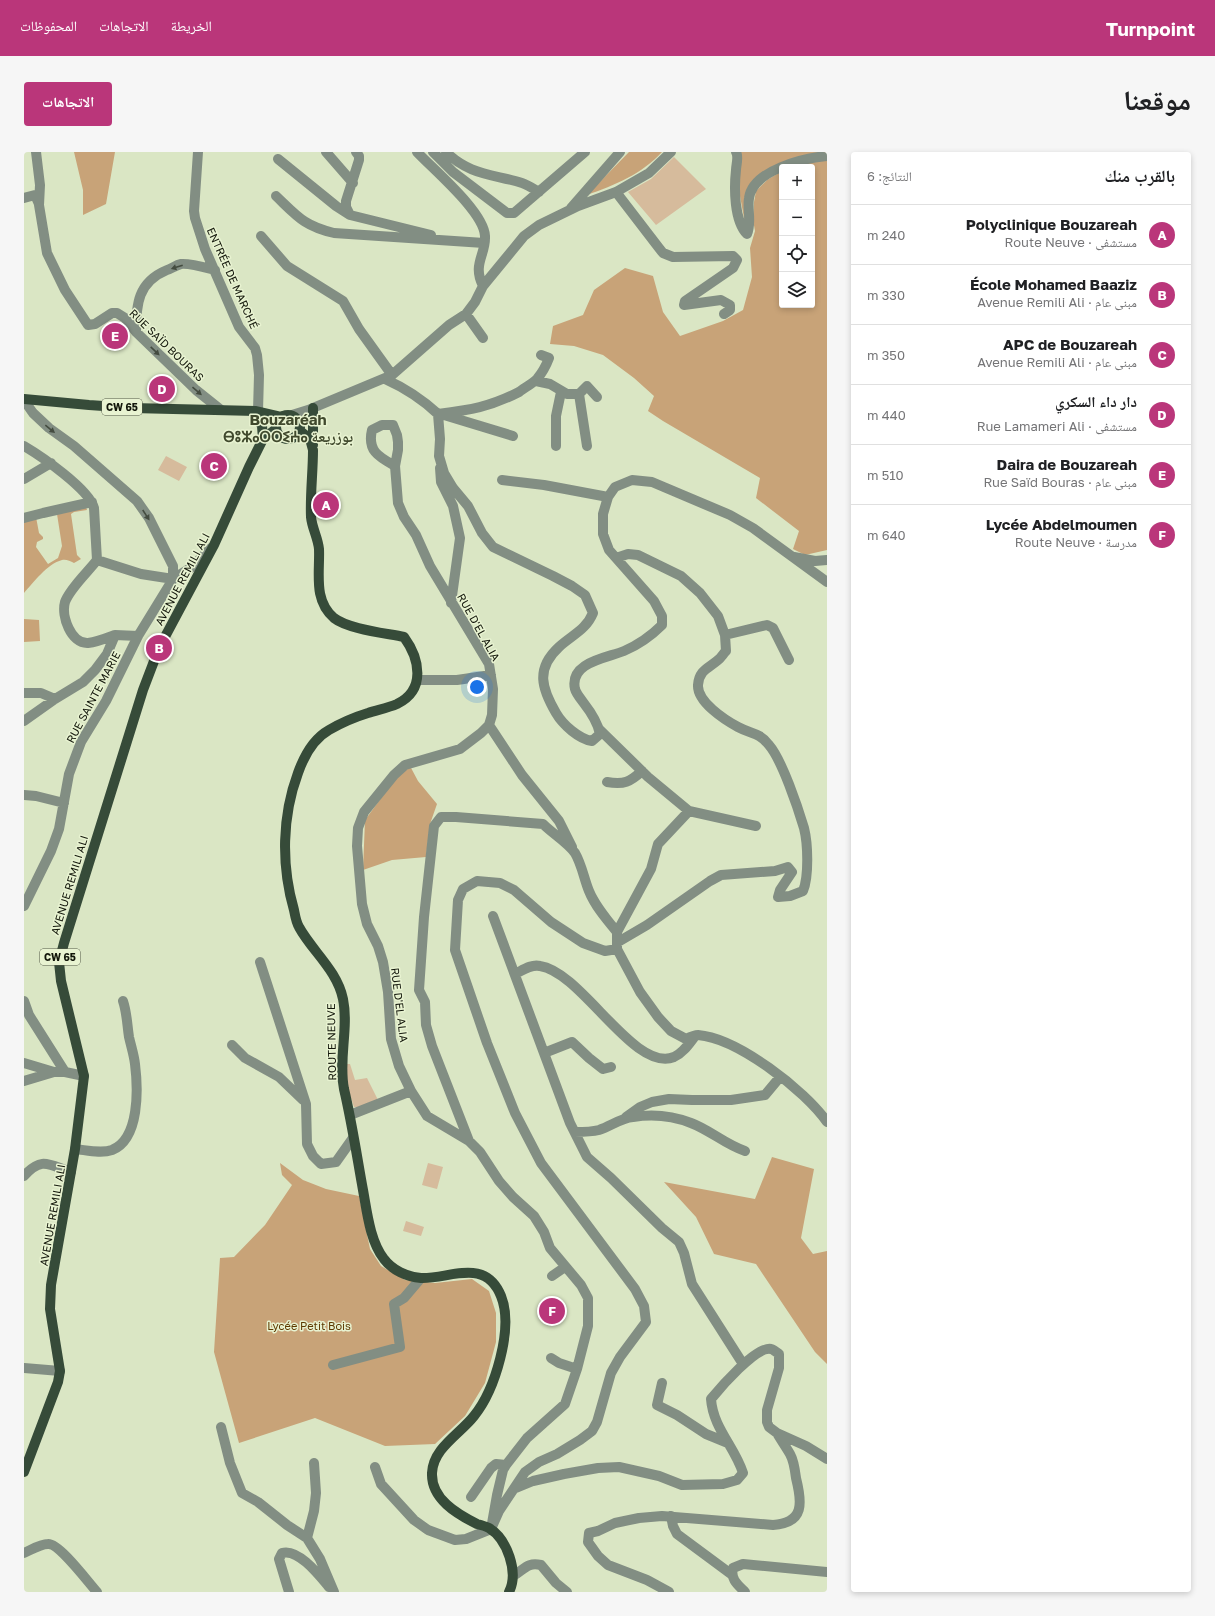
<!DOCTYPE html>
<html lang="ar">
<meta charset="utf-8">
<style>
:root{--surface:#fff;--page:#f6f6f6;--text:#202124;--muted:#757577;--line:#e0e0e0;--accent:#ba367a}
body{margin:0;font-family:"Golos Text","Noto Naskh Arabic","Noto Sans Tifinagh",sans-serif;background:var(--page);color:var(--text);direction:rtl}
.controls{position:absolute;right:12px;top:12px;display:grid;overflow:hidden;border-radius:4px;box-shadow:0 2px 6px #0003}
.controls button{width:36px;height:36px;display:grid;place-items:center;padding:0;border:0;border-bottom:1px solid var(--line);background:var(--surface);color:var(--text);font:20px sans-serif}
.you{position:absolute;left:453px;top:535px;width:14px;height:14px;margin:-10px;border:3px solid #fff;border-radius:50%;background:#1a73e8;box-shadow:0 0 0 6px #1a73e833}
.badge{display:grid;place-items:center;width:26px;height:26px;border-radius:50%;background:var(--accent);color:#fff;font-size:13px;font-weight:700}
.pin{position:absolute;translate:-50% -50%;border:2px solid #fff;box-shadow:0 1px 4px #0006}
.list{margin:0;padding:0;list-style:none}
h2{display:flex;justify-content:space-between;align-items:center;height:52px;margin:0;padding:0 16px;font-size:17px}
h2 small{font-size:13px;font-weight:400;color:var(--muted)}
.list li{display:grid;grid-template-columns:26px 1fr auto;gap:12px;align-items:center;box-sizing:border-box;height:60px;padding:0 16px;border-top:1px solid var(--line)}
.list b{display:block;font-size:15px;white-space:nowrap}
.list p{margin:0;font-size:13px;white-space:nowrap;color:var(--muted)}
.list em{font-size:13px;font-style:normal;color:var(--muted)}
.icon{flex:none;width:22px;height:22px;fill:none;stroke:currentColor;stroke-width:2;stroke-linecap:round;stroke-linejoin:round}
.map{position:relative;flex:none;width:803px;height:1440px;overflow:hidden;direction:ltr;border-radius:4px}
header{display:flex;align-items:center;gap:24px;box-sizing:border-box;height:56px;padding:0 20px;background:var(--accent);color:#fff}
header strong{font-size:19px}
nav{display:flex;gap:22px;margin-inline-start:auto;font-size:14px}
.intro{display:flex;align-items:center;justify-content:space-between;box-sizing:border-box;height:96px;padding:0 24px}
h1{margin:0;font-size:28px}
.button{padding:10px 18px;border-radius:4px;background:var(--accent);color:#fff;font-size:14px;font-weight:700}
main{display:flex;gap:24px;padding:0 24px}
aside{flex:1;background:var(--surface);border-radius:4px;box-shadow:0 2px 6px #0003}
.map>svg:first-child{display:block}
.green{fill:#d6bb9c}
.forest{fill:#c8a378}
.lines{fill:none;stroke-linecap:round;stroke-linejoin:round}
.minor{stroke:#828e83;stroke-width:10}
.major{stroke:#364b39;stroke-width:10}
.oneway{fill:#444c40}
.labels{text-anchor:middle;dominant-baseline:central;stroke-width:3;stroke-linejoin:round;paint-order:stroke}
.shield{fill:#e8f3d1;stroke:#525846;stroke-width:1}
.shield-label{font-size:10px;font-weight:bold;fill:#12160a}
.street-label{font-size:11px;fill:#12160a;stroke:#e8f3d1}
.park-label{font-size:11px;fill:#5d3900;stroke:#e8f3d1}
.district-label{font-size:15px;font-weight:bold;fill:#40492d;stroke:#e8f3d1}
</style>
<header>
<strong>Turnpoint</strong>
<nav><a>الخريطة</a><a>الاتجاهات</a><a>المحفوظات</a></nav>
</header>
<div class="intro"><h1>موقعنا</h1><a class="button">الاتجاهات</a></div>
<main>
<aside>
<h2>بالقرب منك<small>النتائج: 6</small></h2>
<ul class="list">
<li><span class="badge">A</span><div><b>Polyclinique Bouzareah</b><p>مستشفى · Route Neuve</p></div><em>240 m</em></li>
<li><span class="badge">B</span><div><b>École Mohamed Baaziz</b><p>مبنى عام · Avenue Remili Ali</p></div><em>330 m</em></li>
<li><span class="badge">C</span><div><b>APC de Bouzareah</b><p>مبنى عام · Avenue Remili Ali</p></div><em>350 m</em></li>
<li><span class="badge">D</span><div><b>دار داء السكري</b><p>مستشفى · Rue Lamameri Ali</p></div><em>440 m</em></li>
<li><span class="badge">E</span><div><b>Daira de Bouzareah</b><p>مبنى عام · Rue Saïd Bouras</p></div><em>510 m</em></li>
<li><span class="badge">F</span><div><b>Lycée Abdelmoumen</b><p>مدرسة · Route Neuve</p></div><em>640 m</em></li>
</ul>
</aside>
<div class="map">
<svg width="803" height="1440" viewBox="0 0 803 1440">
<rect width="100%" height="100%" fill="#dae6c4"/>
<path class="green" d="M650,5L682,37L632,73L604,40L627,27Z
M142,304L163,315L155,329L134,318Z
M321,912H326L331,928L343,926L354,948L336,955H330L322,931Z
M404,1011L419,1015L413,1037L398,1033Z
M382,1069L400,1075L397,1084L379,1079Z"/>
<path class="forest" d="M50,0H91L82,52L59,63V38Z
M605,0H638C618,22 591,33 563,43Z
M715,0H803L735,25L722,77L716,44Z
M803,6V398L781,403L769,397L775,379L732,346L736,326L639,269L624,259L630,244L610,226L579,203L550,194L526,192L529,174L559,163L570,138L601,116L629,124L639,160L656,184L699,169L719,158L728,125L726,96L731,79L729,68L730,50L732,39L743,28L758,19V153H788V15H766Z
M62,355L63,358L50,360L47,362L53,403L57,407L50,411C46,409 42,407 38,408C23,412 10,430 0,441V368L12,365L15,381L19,385V387L13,390L12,395L24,412L34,406L38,394L33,362Z
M0,467L15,468L16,489L0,490Z
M386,614L394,629L413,652L406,672L402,705L368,708L339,718L341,668L372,626Z
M748,1005L790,1017L777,1086L789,1102L803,1099V1212L791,1200L732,1112L690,1102L672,1065L640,1030L731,1047Z
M256,1011L279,1028L302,1037L335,1044L346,1097L357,1114L381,1128L411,1131L448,1127L465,1139L472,1161V1190L461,1231L441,1264L411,1292L361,1294L291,1266L215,1291L190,1200L196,1106L210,1105L241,1073L268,1033L258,1023Z"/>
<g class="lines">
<path class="minor" d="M12,0L16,33L15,53L23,101L41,138L64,173L71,172L88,161H93L101,166L112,180L172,238L197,258
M174,0L170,59L171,66L181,97L215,175L231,196L233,203L235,223L234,259
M302,0L329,31
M332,0L335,4V8L322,49V55L326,63L407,83
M393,0C410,18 460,60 461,84C462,103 448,112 459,134
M409,0L429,20L483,61H490L561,0
M422,0C445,23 469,22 498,31C504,33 510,37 515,40
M712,0C715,5 712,13 712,18C710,36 710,69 723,82C728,70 723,58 725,46C729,18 780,6 803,4
M254,7L312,54L326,63
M592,40L635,96L639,101L649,105L709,104L713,108L709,116L661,149L660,153L697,148L706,153V158L700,162
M252,44C273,64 280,74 310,81L460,91
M0,46L11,43L15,52
M547,56L596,0
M237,84L263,114L319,149L335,177L368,223
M442,162L459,186
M112,180C112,152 114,130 143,118C147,117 152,113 157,112C165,111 183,116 191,118
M361,227C381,236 398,247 414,262L416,287L415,304L420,321L429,336L444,354L458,381L469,395L529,424L548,434L561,443L569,461C562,478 548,483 535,495C511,517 518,537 532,561C539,573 555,587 568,589L576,582C574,571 566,559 559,550C556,546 552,541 551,537C545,510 583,506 600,499C614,493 627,484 638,473V464L630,449L585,398L579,382V362L584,345L591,335L608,328L628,330L706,363L729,376L803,430
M512,229L526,232L543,242H555L563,234L573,245
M555,242L563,294
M0,248L9,261L25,276L50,294L113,349L125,366L149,414V427L117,422L73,408
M414,262C446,258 466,255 495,240C500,236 508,232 513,227C518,221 522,214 525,206L517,203
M268,263L284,258L368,223L425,173L442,162L451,150L459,134L500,84L515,73L554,54L592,40L625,21L647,0
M420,263L489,284
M0,294C17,304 65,337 70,356L73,408C64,420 46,436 41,450C37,464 47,492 64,491C73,490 83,486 91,483
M532,294V264L537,240
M371,314C355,305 343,299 348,278L358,273H369L373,283L374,290V298L371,314L374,351L380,365L392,383L406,414L465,512L469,537L468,563L465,573L457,581L436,597L381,613L370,623L340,660L334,676L333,694L338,752L343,772L354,794L359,810L364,840L367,887L375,914L387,939L403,964L445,989L456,1000L475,1029L489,1045L510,1064L520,1080L526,1096L557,1133L564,1146V1174L553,1217L541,1252L503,1286L482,1313L479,1318L473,1343L467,1377
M416,316L417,330L429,354L436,386L427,451
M0,327L27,311
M478,328L520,333L584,345
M0,366L19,361L68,350
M770,405L791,409L803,408
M592,406L604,402L614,403L657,424L676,441L694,464L701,483L702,499C699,502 697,506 694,508C685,516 675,518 674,533C673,550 701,568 714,575C727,582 735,580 745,593C758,608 774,656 780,676C784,692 785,724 779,739L766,744L754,745L756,738L768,720L764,715L751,719L697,723L686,729L623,773L594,790
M701,483L743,473L749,476L765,508
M393,528H433L467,523
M0,541H17L31,547
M0,569L31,547L59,530L71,518L83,502L91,483L114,484
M465,573L498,623L535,669L548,695
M575,577L624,625L665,659L634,692L627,717L593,780V797L616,840L634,865L647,879L662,887C666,885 670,883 674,883C713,886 781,938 803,970
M583,630C600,633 606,630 618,619
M0,643L12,644L40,651
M665,659L732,674
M0,754L27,699L35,677L45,622L57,590L82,549L114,484L149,427L168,415L187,396
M469,764L546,971L563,1005L587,1026L638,1076L655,1090L660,1101L668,1132L719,1212
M236,810L282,952L283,992L289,1004L297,1012L312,1010L329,986
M491,822C499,818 507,812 516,814C558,820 610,921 650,905C659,901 665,892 671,884
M0,849L5,863L41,920L60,924
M208,893L221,906L255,925L279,948
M520,901L548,890L565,906L579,917L587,915
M0,911L30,920H41
M0,929L30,920
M326,963L387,939
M602,965L616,955L628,950L645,947L668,948H707L741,943L756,925
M551,980C559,980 567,980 575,978C587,974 597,966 609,965C628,962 649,964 667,971C686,978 702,993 721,999
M445,989L408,894L402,873L401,850L395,838L400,765L410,674L417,665H432L519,672C529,682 543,690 551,701C558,713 560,727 565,739C571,754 583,768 593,780
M51,997C62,998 77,1002 88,998C116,987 114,936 111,912C110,903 107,894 105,885C103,872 103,861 99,849
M0,1024C18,1004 25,1013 47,1020
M528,1124L541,1115
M527,1206L535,1211L553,1217
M309,1213L376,1195L370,1152L380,1146L397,1126
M0,1216L36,1219
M638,1231L633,1253L653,1263L682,1282L704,1291
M197,1275L206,1311L218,1341L234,1350L263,1373L283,1386L296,1407L310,1440
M351,1315L357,1332L390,1368L404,1378L431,1388L442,1387L467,1377L475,1359L501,1320L515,1310L533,1302L556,1288L568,1279L573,1270L587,1221L596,1205L622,1170L620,1154L611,1137L517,1011L491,961L463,891L431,798L434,748L439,737L453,729L476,731L490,738L527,770L559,791L581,799L593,797
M492,1336L509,1329L540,1322L574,1316L595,1315L635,1324L658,1333L699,1332L713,1328L719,1321C711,1295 689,1276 687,1247C696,1236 732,1194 747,1197C749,1197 752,1200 755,1202V1216L743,1258V1270L745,1275L753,1281L782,1294L803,1307
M447,1345L467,1316L472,1312L482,1313
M647,1364L649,1374L653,1382L707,1422
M283,1386L290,1359L292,1341L290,1311
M0,1401C7,1398 16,1392 24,1392C35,1391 64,1430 73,1440
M489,1424C501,1417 503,1410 517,1413L532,1431L543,1440
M265,1440L255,1407L258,1401C274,1396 295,1423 305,1435
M645,1440L623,1428L584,1413L574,1404L564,1390L565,1381L574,1379L591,1371L615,1366L638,1364L749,1373C781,1371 778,1350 772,1326C771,1318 770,1309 766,1302C762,1295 757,1288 753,1281
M721,1440C714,1433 706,1427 709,1416L719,1412L803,1420"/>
<path class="major" d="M0,247L65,253L108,256L232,259L258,265
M252 275a12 12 0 1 1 24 0a12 12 0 1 1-24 0Z
M232,263L238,274L239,287
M276,279L286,287L289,298C289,320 286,343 287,365C288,376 294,386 295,397C296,421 289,448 310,466C324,477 361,481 380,485C396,507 402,538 373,552C364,556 353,558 344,561C331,565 317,571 305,578C289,587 280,604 274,621C258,664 257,713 270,758C271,763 272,770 275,775C288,799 313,818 319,847C325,877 314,907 320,937C328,971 333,1005 339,1038C343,1060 346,1089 360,1107C368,1118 383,1125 397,1126C426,1127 461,1105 477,1144C490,1176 471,1238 450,1264C436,1282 409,1296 408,1321C407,1347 433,1362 453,1372C457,1373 461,1374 465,1376C483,1387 495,1420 485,1440
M289,293V256
M0,1320L34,1230L36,1219L26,1157L27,1133L51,997L60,924L37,829L35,810L40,791L119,538L135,496L190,393L225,315L239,287L252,277"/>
</g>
<defs><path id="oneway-solid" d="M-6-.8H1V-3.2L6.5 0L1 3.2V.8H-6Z"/></defs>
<g class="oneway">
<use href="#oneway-solid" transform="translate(153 115) rotate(162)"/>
<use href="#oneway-solid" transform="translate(131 199) rotate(44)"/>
<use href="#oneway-solid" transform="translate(173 239) rotate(41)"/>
<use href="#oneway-solid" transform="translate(26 277) rotate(39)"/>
<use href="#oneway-solid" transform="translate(122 363) rotate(57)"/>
</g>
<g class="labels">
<g class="shield">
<rect x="78" y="247" width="40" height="16" rx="3"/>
<rect x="16" y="797" width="40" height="16" rx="3"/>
</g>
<g class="shield-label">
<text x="98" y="255">CW 65</text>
<text x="36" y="805">CW 65</text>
</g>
<g class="street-label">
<text transform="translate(209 126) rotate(66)">ENTRÉE DE MARCHÉ</text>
<text transform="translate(143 193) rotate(44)">RUE SAÏD BOURAS</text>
<text transform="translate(158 427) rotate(-62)">AVENUE REMILI ALI</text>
<text transform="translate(455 475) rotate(61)">RUE D'EL ALIA</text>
<text transform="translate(69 545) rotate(-62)">RUE SAINTE MARIE</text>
<text transform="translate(45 733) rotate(-73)">AVENUE REMILI ALI</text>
<text transform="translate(376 853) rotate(83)">RUE D'EL ALIA</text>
<text transform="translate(307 890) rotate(-91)">ROUTE NEUVE</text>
<text transform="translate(28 1063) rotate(-80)">AVENUE REMILI ALI</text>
</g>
<g class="park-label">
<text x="285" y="1173">Lycée Petit Bois</text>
</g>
<g class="district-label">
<text x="264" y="267">Bouzaréah<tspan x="264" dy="17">ⴱⵓⵣⴰⵔⵔⵉⵄⴰ بوزريعة</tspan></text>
</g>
</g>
</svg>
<div class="controls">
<button>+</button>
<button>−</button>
<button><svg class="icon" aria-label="locate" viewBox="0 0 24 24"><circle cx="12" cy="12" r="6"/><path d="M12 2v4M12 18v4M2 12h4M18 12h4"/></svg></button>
<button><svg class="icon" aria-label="layers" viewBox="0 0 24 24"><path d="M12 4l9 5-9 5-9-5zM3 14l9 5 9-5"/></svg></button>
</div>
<div class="you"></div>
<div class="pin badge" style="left:302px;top:353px">A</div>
<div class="pin badge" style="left:135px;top:496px">B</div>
<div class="pin badge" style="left:190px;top:314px">C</div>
<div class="pin badge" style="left:138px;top:237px">D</div>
<div class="pin badge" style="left:91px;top:184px">E</div>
<div class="pin badge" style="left:528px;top:1159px">F</div>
</div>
</main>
